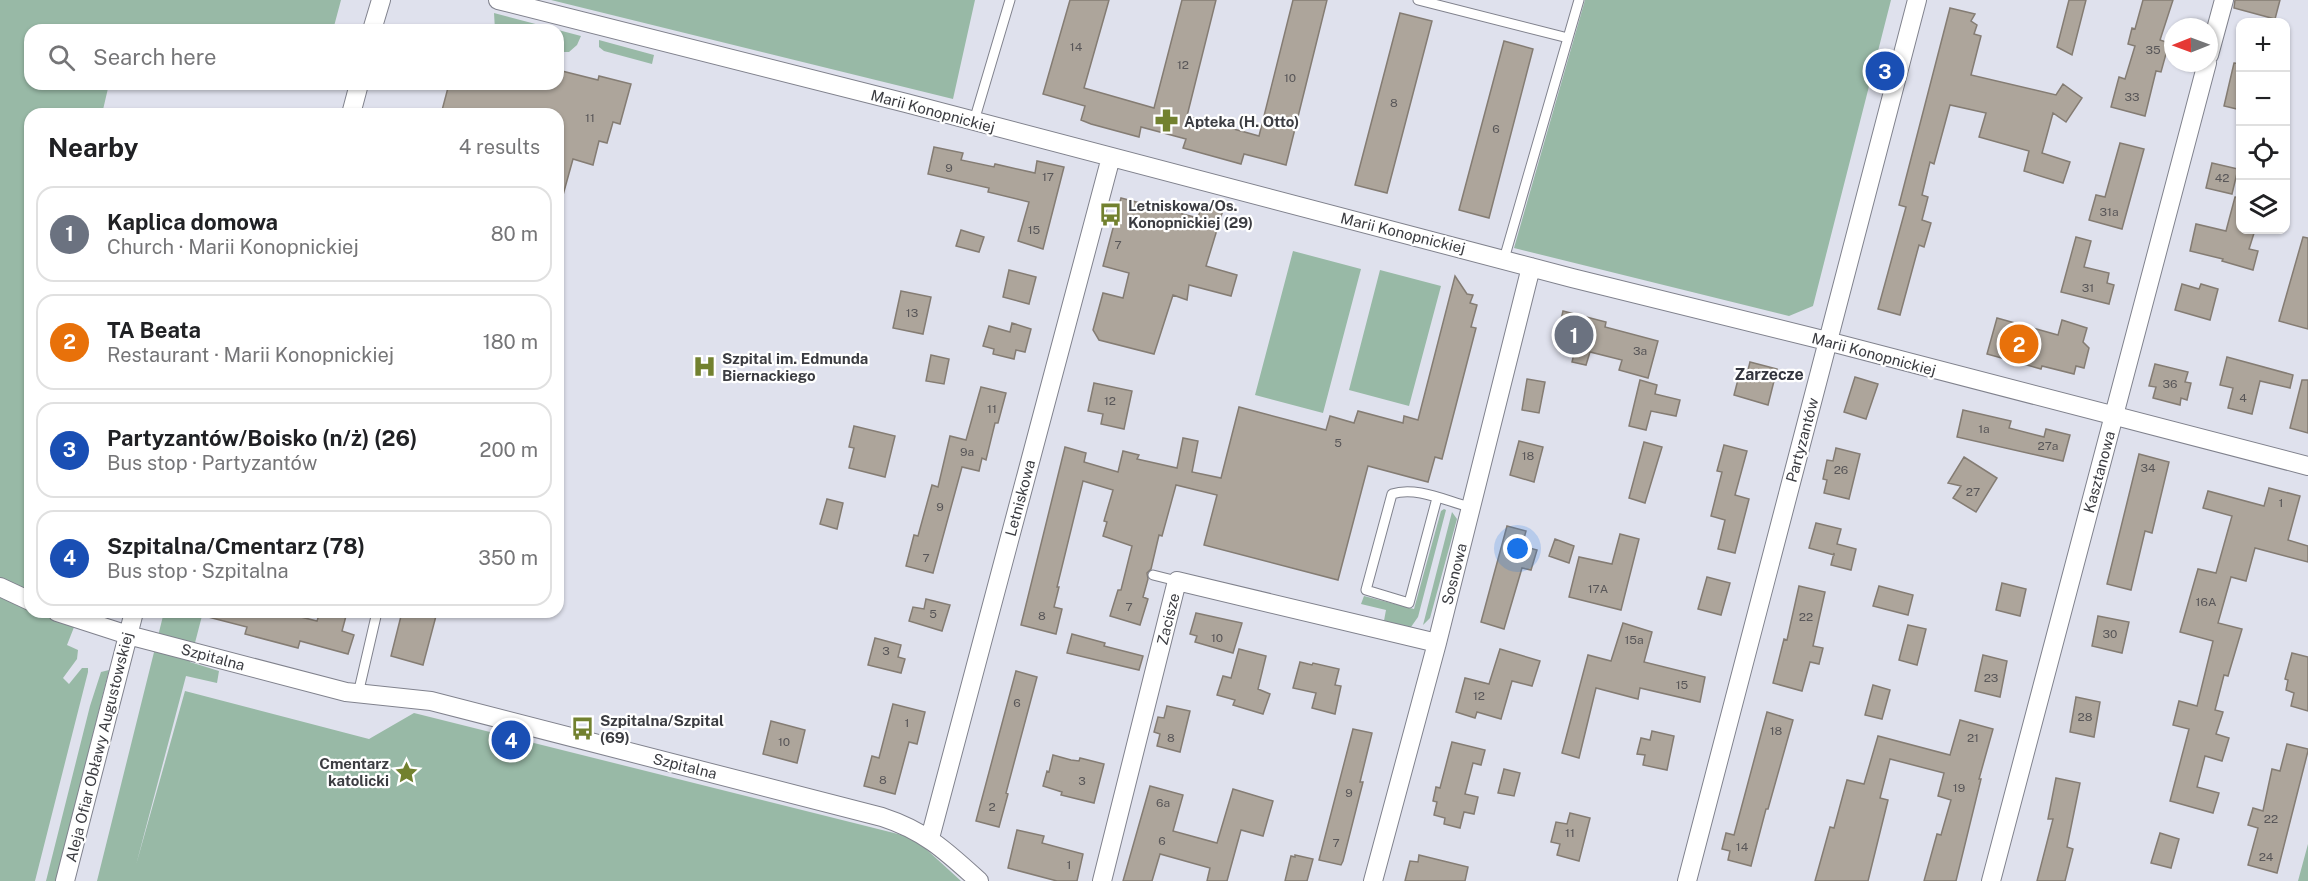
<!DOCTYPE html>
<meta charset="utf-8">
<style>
:root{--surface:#fff;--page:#f6f6f6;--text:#202124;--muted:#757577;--line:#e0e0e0;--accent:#72812f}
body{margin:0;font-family:"Public Sans",sans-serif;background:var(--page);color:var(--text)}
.controls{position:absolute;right:18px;top:18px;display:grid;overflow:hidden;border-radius:12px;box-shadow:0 2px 4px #0004}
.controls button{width:54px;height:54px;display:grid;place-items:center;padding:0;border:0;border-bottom:2px solid var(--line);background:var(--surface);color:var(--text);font:30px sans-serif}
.compass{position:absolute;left:2164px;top:18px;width:54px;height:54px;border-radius:50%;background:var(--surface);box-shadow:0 2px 4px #0004;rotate:269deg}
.you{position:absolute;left:1518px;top:549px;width:21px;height:21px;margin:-15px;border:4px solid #fff;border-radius:50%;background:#1a73e8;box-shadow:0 0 0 9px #1a73e833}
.badge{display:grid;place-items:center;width:39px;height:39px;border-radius:50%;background:var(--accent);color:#fff;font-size:20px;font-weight:700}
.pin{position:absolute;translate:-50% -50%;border:3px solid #fff;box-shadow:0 2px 6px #0006}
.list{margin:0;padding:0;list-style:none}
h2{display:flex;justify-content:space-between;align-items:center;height:78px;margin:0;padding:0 24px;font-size:26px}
h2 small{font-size:20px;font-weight:400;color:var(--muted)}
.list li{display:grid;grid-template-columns:39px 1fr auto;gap:18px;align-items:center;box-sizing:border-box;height:96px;margin:0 12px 12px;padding:0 12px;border:2px solid var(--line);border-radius:18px}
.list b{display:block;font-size:22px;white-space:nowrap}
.list p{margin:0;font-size:20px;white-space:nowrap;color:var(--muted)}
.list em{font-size:20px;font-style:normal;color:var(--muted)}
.icon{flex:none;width:33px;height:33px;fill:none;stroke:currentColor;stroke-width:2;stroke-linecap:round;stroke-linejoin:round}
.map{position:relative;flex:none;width:2308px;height:881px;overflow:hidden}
.search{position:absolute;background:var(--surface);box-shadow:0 2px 4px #0004;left:24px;top:24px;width:540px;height:66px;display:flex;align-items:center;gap:15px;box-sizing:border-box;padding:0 21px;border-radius:18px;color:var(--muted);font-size:22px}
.panel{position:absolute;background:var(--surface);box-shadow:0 2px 4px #0004;left:24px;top:108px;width:540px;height:510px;border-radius:18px}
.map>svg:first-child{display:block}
.green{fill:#98b9a6}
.building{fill:#ada59b;stroke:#847c73;stroke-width:1.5}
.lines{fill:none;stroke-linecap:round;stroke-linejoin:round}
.service-casing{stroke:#80828d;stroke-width:11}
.minor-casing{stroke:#80828d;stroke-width:20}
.service{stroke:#fff;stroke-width:9}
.minor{stroke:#fff;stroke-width:18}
.labels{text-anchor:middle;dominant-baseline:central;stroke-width:4.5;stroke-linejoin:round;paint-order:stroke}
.number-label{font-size:12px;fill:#585658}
.street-label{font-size:15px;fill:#3b3c41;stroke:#fff}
.poi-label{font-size:15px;font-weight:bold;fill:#3b3c41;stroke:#fff;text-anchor:start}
.neighbourhood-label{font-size:16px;font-weight:bold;fill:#32343d;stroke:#fff}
</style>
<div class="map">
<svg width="2308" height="881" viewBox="0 0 2308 881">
<rect width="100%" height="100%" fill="#dfe1ed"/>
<path class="green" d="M0,0H341L333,30H30V84H109L102,114H30V612H80L67,645L78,650L77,659L63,678L69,684L82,668H88V672L35,881H0Z
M551,0H975L953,99Z
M1585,0H1891L1813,306L1789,316L1514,248Z
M494,13L581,36L577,45L569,52H558V30H495Z
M599,40L654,55L652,64L604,51L599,47Z
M1293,251L1361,269L1323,413L1255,395Z
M1380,270L1441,286L1409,406L1349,390Z
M1444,509L1446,510L1418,617L1411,627L1383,626L1386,610L1361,604L1364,596L1414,609L1441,511Z
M1452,512L1457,519L1430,618L1423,625Z
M164,612H203L190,662L219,671L217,683L186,676L136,865L185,691L369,739L414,713L914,838L961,881H97Z
M109,670L56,881H46L90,706L101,672Z
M2308,844V881H2298Z"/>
<path class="building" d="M1070,0H1109L1084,88L1154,108L1182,0H1216L1187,116L1259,136L1293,0H1327L1286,165L1244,154L1241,164L1183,148L1186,139L1141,127L1139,137L1091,124L1081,120L1085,106L1043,94Z
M2069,0H2086L2072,55L2057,47Z
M2143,0H2173L2160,40L2169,43L2161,72L2156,71L2145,116L2111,107L2119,77L2125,79L2135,46L2128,44L2132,28L2135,29Z
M2235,0H2280L2275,19L2234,8Z
M1950,8L1975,14L1971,21L1977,25L1974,34L1981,36L1971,75L2056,95L2063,84L2082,98L2066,122L2053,113L2042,153L2070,162L2063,183L2024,171L2029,151L1979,137L1986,113L1950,105L1934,164L1930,162L1922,195L1928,197L1922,220L1931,223L1924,247L1919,245L1900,315L1878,309L1906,207L1899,205Z
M1400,13L1432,21L1387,193L1355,185Z
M1504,41L1533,49L1489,218L1459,210Z
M2234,63L2241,64V110L2224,106Z
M558,70L598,80L599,76L631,84L620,124L613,122L607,143L599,141L593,165L573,159L563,195H558V114H441L449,84H558Z
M2120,143L2144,149L2122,229L2089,220L2096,195L2105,197Z
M934,147L963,153L961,160L994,167L995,164L1035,173L1037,161L1064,167L1043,249L1018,241L1029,202L988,192L989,188L928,174Z
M2212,163L2238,169L2232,194L2206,188Z
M2235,197L2241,198V230H2255L2249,249L2258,251L2253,270L2222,261L2223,259L2190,251L2196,224L2226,231Z
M1121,198L1198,218L1202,204L1223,210L1206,266L1237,275L1231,296L1189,285L1187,300L1173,295L1154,354L1099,340L1093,330L1103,293L1123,298L1129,273L1103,266Z
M961,230L984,237L979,252L956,246Z
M2076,237L2091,241L2084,267L2109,273L2107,283L2114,285L2109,304L2061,292Z
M2303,237L2308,238V329L2279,321Z
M1009,270L1036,277L1029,304L1003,297Z
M1455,276L1467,294L1473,295L1470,303L1477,305L1471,327L1476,328L1442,459L1435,457L1428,482L1368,466L1338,580L1204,545L1217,495L1176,485L1162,536L1159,535L1151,569L1147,573L1148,579L1143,597L1148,599L1140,625L1110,616L1118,590H1121L1132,546L1103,536L1107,522L1104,521L1113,490L1083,481L1057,587H1059L1054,607L1062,609L1056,634L1021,625L1065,447L1086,453L1084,462L1118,472L1123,451L1139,455L1137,459L1177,468L1183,438L1198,441L1192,472L1221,478L1239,407L1326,430L1330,416L1354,423L1358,411L1403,423L1404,416L1418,420Z
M2182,284L2199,289L2201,284L2218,289L2210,320L2175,310Z
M901,291L931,297L923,334L893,328Z
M1563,311L1606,322L1605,327L1658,341L1648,378L1619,370L1622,360L1590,352L1586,365L1572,362L1576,346L1556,341Z
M1997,318L2058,335L2062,320L2087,328L2083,342L2089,348L2084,368L2076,366L2074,374L2042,366L2041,369L1987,354Z
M1012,323L1031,329L1025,352L1016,350L1014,359L993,354L994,349L983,346L989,326L1010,332Z
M931,355L949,359L944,384L926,381Z
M2227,357L2293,375L2290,388L2260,381L2252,414L2228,408L2233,388L2220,385Z
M1750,362L1777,369L1768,405L1734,395L1741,368L1748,370Z
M2155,364L2188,372L2185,382L2191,383L2187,400L2181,398L2180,405L2153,398L2156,387L2149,386Z
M1855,377L1878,384L1866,419L1844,412Z
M1527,379L1545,382L1539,413L1522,410Z
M1640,380L1657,385L1655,394L1680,400L1676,416L1651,411L1646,430L1629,426Z
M2302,380H2308V433L2290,428Z
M1094,383L1132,391L1124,429L1101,424L1103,414L1088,411Z
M981,387L1006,393L998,423H995L986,460L982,458L979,471L962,467L933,573L906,566L914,535L918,536L932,485L938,487L950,436L966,440Z
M1963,410L2011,421L2009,428L2044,437L2046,429L2070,435L2063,461L1957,437Z
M854,426L895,436L885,477L849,468L854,448L849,447Z
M1519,441L1543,447L1534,482L1510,475Z
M1644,442L1662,447L1645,503L1629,498Z
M1724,445L1747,451L1735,495L1749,499L1735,553L1718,549L1725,520L1711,516L1722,472L1717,471Z
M1836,448L1860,454L1849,499L1824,493L1827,480L1823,479L1827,460L1833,461Z
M2139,454L2169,462L2152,533L2145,531L2131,590L2107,584Z
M1964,457L1997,478L1976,512L1953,498L1961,486L1948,483Z
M2269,488L2300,496L2288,540L2308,546V562L2255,548L2246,581L2231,577L2218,623L2242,629L2228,676L2224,675L2215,710L2223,712L2216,734L2229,738L2222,761L2205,756L2197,787L2219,793L2213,813L2170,801L2189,729L2173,725L2179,701L2197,706L2213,641L2180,632L2198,569L2216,573L2232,516L2203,508L2208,491L2264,506Z
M827,499L843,503L837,529L820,524Z
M1816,523L1841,529L1837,544L1856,549L1851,570L1831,565L1834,553V555L1809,548Z
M1507,526L1526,531L1522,546L1537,550L1531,570L1522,568L1504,629L1481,622Z
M1620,534L1639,539L1621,610L1569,597L1579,557L1612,564Z
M1555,539L1574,546L1569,563L1549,556Z
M1707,577L1730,583L1721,615L1698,609Z
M2002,583L2026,589L2020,616L1996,610Z
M1799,586L1825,592L1813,646L1823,648L1819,664L1810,662L1802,691L1773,683L1784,639L1787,640Z
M1879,586L1913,595L1908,615L1873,606Z
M926,599L950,605L942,631L909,621L913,607L924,609Z
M209,612H281L317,621L320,612H328L346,616L342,631L354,635L348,654L300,641L298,648L245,634L247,627L208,617Z
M402,612H422L436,616L423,665L391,656Z
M1196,613L1242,623L1233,653L1195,642L1197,636L1190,634Z
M2098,616L2129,622L2122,653L2092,646Z
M1623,623L1652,632L1644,662L1705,677L1700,702L1640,688L1638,699L1596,688L1579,758L1562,753L1588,655L1611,661Z
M1908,625L1926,629L1917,665L1899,660Z
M1072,634L1105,643L1104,646L1143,656L1139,670L1067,653Z
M875,638L901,645L898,657L905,659L901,673L868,665Z
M1239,649L1266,656L1258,689L1270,694L1263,714L1233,705L1235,700L1217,695L1223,676L1231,678Z
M1500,649L1540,661L1532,686L1512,681L1501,719L1477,712L1475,718L1456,712L1465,678L1489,684Z
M2292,653L2308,657V711L2291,706L2294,693L2286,690L2288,680L2285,679Z
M1983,655L2007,661L2000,697L1975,691Z
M1300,662L1312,665L1313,663L1339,669L1335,685L1341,686L1335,714L1312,708L1316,693L1293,688Z
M1016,671L1037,677L1006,793L1008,794L999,827L976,821Z
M1873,685L1890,690L1882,719L1865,715Z
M2076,697L2100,702L2094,737L2070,732Z
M893,704L925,712L917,744L909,742L895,794L864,786L872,756L879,758Z
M1167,706L1190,711L1180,752L1157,746L1160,734L1154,732L1158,717L1164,718Z
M1767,712L1793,720L1768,809H1766L1751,866L1728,860L1730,851L1722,849L1726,833L1734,835Z
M1960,720L1993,729L1979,779H1981L1956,881H1924L1937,834L1941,835L1951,800L1938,796L1944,773L1890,759L1880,798L1888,800L1868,881H1815L1830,827L1834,828L1847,780L1864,784L1878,736L1950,755Z
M771,721L805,730L797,763L763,754Z
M1353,729L1372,733L1360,782H1363L1343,861L1341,865L1319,860Z
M1652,731L1674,736L1667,770L1643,765L1645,755L1637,754L1641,738L1650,740Z
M1452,742L1485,750L1481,765L1473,763L1465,794L1478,797L1474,814L1464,812L1460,828L1444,824L1445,818L1434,815L1437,802L1433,801L1436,787L1440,788Z
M2287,744L2308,749V751L2277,873L2248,865L2258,828L2248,825L2253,808L2263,811L2272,769L2280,771Z
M1053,755L1071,760L1079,761L1080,758L1104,764L1094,803L1061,795L1062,792L1043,786L1047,771L1049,772Z
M1504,769L1520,773L1514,796L1498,793Z
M2056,778L2080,783L2067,847L2073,849L2065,881H2037L2053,819H2048Z
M1150,786L1183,795L1173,831L1217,843L1233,789L1273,801L1263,836L1241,830L1227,881H1207L1210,868L1160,854L1152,881H1123Z
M1570,813L1590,818L1579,861L1557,855L1560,844L1551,842L1556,822L1567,824Z
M1017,830L1044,836L1042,843L1083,854L1077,881H1057L1008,868Z
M2160,833L2179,839L2171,868L2151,863Z
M1295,855L1313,859L1307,881H1285L1291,856L1295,857Z
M1419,855L1468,867L1465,881H1405L1410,861L1418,862Z"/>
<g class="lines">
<defs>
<path id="service" d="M1418,0L1568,38
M974,121L1010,0
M1504,259L1579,0
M1437,498L1409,603L1366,590L1392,494C1416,486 1446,501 1470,507
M1153,575L1177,581
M358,694L377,612"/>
<path id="minor" d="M498,0L906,103L1572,278L1827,341L2308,466
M372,30L381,0
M2209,55L2224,0
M351,114L359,84
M0,587L30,601
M57,612L128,635L346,692L431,701L882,817C925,831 946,851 979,881
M930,838L1111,157
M65,881L134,612
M1102,881L1177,581L1437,643
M1373,881L1437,643L1531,267
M1687,881L1917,0
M1991,881L2207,63"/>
</defs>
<use href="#service" class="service-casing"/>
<use href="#minor" class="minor-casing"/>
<use href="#service" class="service"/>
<use href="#minor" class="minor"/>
</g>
<defs>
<symbol id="pharmacy-bare" viewBox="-9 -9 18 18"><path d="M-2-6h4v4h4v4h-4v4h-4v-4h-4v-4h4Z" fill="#72812f" stroke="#fff" stroke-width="2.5" paint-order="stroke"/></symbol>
<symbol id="bus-bare" viewBox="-9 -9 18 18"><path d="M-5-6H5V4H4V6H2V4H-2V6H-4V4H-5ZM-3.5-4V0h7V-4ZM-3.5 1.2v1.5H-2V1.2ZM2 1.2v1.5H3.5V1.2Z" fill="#72812f" stroke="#fff" stroke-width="2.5" paint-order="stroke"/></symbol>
<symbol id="hospital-bare" viewBox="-9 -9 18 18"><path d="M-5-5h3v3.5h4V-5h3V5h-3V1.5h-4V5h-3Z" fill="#72812f" stroke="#fff" stroke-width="2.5" paint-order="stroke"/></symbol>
<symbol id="sight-bare" viewBox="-9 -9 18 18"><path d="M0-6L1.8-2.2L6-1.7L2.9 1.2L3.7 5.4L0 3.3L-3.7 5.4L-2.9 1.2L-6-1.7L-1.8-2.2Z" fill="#72812f" stroke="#fff" stroke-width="2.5" paint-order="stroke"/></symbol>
</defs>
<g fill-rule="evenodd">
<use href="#pharmacy-bare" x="1150" y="104" width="33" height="33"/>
<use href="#bus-bare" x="1094" y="198" width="33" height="33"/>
<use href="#hospital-bare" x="688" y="350" width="33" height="33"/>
<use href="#bus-bare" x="566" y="712" width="33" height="33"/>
<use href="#sight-bare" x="390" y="756" width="33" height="33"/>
</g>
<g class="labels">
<g class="number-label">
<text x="1076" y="47">14</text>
<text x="2153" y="50">35</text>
<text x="1183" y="65">12</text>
<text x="1290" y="78">10</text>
<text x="2132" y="97">33</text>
<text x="1394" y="103">8</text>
<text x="590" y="118">11</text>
<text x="1496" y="129">6</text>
<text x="949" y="168">9</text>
<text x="1048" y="177">17</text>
<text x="2222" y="178">42</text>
<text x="2109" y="212">31a</text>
<text x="1034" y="230">15</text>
<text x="1118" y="245">7</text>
<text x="2088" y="288">31</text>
<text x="912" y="313">13</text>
<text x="1640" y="351">3a</text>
<text x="2170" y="384">36</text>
<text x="2243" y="398">4</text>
<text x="1110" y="401">12</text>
<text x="992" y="409">11</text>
<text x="1984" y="429">1a</text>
<text x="1338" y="443">5</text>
<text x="2048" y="446">27a</text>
<text x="967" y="452">9a</text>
<text x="1528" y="456">18</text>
<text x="2148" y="468">34</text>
<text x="1841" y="470">26</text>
<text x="1973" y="492">27</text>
<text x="2281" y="503">1</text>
<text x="940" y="507">9</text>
<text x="926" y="558">7</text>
<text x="1598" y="589">17A</text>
<text x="2206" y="602">16A</text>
<text x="1129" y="607">7</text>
<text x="933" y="614">5</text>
<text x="1042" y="616">8</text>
<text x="1806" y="617">22</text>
<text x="2110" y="634">30</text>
<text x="1217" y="638">10</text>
<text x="1634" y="640">15a</text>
<text x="886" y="651">3</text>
<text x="1991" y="678">23</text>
<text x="1682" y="685">15</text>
<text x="1479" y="696">12</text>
<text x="1017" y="703">6</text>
<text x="2085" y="717">28</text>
<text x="907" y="723">1</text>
<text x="1776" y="731">18</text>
<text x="1171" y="738">8</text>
<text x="1973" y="738">21</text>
<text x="784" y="742">10</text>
<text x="883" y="780">8</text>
<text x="1082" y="781">3</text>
<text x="1959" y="788">19</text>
<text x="1349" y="793">9</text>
<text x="1163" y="803">6a</text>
<text x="992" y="807">2</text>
<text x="2271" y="819">22</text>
<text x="1570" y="833">11</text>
<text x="1162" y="841">6</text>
<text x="1336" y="843">7</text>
<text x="1742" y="847">14</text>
<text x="2266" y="857">24</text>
<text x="1069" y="865">1</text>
</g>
<g class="street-label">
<text transform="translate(933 111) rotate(15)">Marii Konopnickiej</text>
<text transform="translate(1403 233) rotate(14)">Marii Konopnickiej</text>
<text transform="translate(1874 354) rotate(15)">Marii Konopnickiej</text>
<text transform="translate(1802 440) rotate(-75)">Partyzantów</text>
<text transform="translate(2099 472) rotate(-75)">Kasztanowa</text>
<text transform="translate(1020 498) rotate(-75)">Letniskowa</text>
<text transform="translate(1454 574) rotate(-76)">Sosnowa</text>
<text transform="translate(1168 619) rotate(-76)">Zacisze</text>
<text transform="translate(213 657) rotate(15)">Szpitalna</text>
<text transform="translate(99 747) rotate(-76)">Aleja Ofiar Obławy Augustowskiej</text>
<text transform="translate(685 766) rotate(14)">Szpitalna</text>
</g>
<g class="poi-label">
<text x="1184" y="121">Apteka (H. Otto)</text>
<text x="1128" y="205">Letniskowa/Os.<tspan x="1128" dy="17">Konopnickiej (29)</tspan></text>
<text x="722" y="358">Szpital im. Edmunda<tspan x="722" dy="17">Biernackiego</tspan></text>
<text x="600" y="720">Szpitalna/Szpital<tspan x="600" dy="17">(69)</tspan></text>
<text x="389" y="763" text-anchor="end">Cmentarz<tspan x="389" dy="17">katolicki</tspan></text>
</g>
<g class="neighbourhood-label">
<text x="1769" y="374">Zarzecze</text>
</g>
</g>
</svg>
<div class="controls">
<button>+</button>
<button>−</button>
<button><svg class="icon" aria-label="locate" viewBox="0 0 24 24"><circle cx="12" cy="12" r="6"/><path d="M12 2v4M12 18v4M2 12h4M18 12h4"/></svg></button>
<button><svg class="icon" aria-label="layers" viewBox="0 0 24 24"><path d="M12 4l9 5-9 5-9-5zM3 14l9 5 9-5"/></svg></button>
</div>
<svg class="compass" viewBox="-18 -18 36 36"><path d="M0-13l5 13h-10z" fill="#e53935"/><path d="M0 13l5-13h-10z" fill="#757577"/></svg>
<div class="you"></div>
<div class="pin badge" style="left:1574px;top:335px;background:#6b7280">1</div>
<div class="pin badge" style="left:2019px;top:344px;background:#e8710a">2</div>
<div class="pin badge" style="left:1885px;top:71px;background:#1a4fb4">3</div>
<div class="pin badge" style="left:511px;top:740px;background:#1a4fb4">4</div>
<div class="search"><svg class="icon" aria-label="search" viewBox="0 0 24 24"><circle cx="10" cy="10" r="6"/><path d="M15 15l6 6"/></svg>Search here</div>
<section class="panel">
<h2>Nearby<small>4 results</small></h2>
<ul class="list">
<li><span class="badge" style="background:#6b7280">1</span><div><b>Kaplica domowa</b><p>Church · Marii Konopnickiej</p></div><em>80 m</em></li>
<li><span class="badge" style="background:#e8710a">2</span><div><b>TA Beata</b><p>Restaurant · Marii Konopnickiej</p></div><em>180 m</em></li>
<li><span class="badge" style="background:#1a4fb4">3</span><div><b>Partyzantów/Boisko (n/ż) (26)</b><p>Bus stop · Partyzantów</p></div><em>200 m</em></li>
<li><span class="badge" style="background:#1a4fb4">4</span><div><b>Szpitalna/Cmentarz (78)</b><p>Bus stop · Szpitalna</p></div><em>350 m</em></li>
</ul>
</section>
</div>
